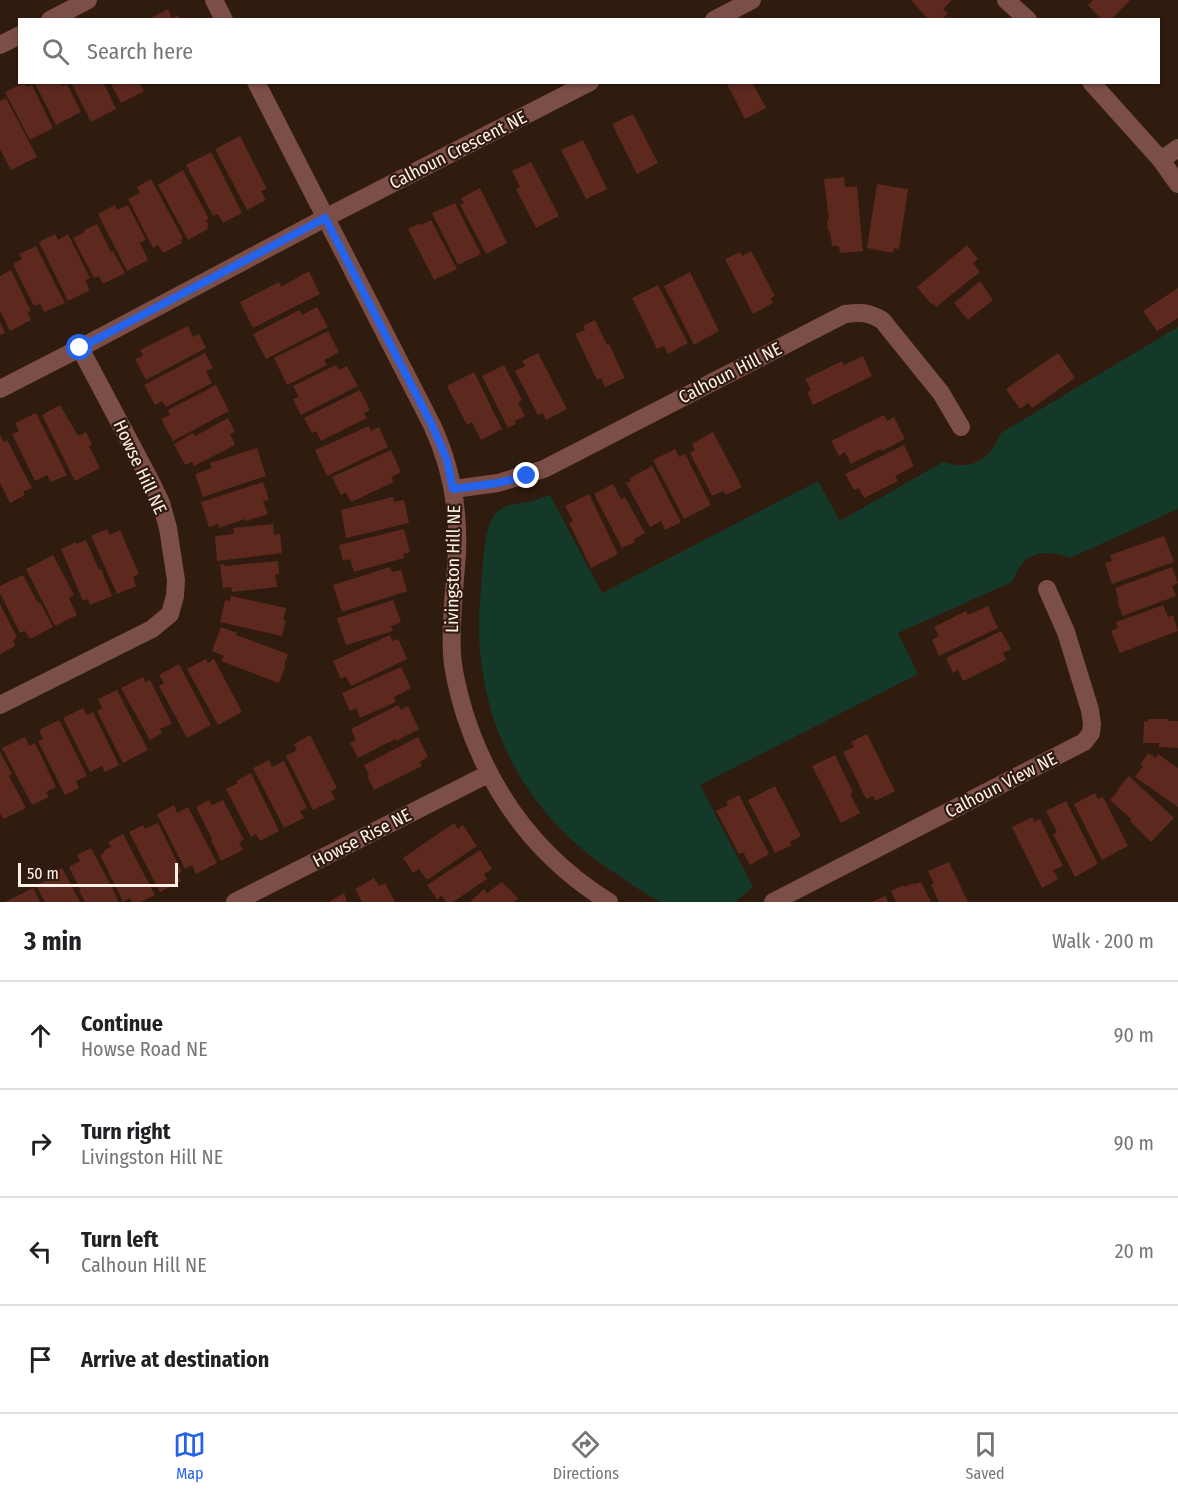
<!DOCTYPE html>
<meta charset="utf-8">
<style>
:root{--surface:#fff;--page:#f2f2f2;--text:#202124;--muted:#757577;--line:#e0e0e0;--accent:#2563eb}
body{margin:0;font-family:"Fira Sans Condensed",sans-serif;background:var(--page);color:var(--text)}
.scale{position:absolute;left:18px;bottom:15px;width:160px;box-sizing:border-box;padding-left:6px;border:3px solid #fff0e8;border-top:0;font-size:16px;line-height:21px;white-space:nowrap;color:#fff0e8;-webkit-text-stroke:4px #301b0f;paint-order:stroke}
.stop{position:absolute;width:18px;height:18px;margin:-14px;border:4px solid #2563eb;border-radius:50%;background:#fff}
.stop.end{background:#2563eb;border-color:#fff;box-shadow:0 2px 6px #0008}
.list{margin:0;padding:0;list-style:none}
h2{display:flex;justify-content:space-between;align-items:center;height:78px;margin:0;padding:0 24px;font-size:26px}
h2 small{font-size:20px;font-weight:400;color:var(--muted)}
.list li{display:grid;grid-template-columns:39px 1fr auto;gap:18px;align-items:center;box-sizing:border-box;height:108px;padding:0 24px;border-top:2px solid var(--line)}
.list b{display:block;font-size:22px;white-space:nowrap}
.list p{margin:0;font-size:20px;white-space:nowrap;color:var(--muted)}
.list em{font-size:20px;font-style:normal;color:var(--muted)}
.icon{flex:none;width:33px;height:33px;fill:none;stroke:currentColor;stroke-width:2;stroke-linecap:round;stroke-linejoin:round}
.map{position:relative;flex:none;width:1178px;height:902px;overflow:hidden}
.search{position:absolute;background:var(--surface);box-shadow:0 2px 4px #0004;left:18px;right:18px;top:18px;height:66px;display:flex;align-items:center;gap:15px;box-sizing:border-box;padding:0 21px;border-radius:0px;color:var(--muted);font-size:22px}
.sheet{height:510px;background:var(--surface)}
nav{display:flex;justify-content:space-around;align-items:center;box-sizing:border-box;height:84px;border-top:2px solid var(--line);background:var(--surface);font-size:16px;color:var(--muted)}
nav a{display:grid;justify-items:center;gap:3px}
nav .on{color:var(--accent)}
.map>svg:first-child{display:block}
.green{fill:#153929}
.building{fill:#5d281d}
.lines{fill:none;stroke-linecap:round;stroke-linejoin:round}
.street{stroke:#7c4e48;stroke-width:18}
.route{stroke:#2563eb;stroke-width:8}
.labels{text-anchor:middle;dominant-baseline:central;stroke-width:4.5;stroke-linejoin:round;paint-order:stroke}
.street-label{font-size:18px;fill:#fff0e8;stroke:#301b0f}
</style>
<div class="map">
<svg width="1178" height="902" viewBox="0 0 1178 902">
<rect width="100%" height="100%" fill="#301b0f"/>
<path class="green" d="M1178,327V509L1070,558C1041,548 1024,552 1012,582L898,633L918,674L700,785L753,887L735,902C719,902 702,902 685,902C678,902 670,902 662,902C655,901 628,882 620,876C519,815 468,706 481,589C483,570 483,528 495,514C504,503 520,504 532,501C538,499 544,497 550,495L602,593L818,481L840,521L943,462C973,471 989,460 1001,433Z"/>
<path class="building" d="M911,0H952L943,9L948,14L941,20H929Z
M1093,0H1130L1111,20L1107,17L1105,20H1102L1088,5Z
M168,9L172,18L178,15L180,20H147Z
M34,82H60L62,86L67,84L81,112L56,125Z
M71,82H103L116,109L91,122Z
M110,82H139L144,91L121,103Z
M726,82H752L766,108L745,119Z
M24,83L26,87L32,85L53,128L30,140L5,92Z
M6,98L37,157L11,170L0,149V101Z
M633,114L658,163L637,174L612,124Z
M240,136L267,189L261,191L266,200L247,210L215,149Z
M583,140L607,189L586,199L561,150Z
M211,152L242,213L223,223L218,214L213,216L186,165Z
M531,162L559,216L536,228L516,189L520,187L512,171Z
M183,170L209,219L206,220L209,226L207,227L208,229L188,240L158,185Z
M844,177L845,187L857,186L863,251L840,253L839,246H832L830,231H828L827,221L829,220L824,179Z
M151,179L183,238L181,239L182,243L163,253L158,245L153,248L128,199L140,193L137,187Z
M877,184L908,189L899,249L894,248L893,253L867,248Z
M480,188L507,243L486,254L460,205L464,203L461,198Z
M455,203L481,254L458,265L432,213Z
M115,205L117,210L128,205L146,240L140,243L148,260L127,271L98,214Z
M431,220L457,269L434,280L408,229L420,223L421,225Z
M97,224L111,252L113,251L125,273L103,284L99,276L94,278L73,238L85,232L84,230Z
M55,234L58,240L68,234L90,278L85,281L90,290L68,301L39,242Z
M967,245L978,259L973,263L980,272L936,307L933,303L931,304L917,287Z
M36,246L65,303L44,312L40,304L34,306L13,264L22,259L19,254Z
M751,251L775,296L771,298L773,303L753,314L725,259L740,252L742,256Z
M11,270L31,311L27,312L31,320L10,331L0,311V276Z
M309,271L320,294L253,328L240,302L279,282L281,287Z
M690,272L719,331L694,345L664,286Z
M980,281L993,300L968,320L954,303Z
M658,285L688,343L668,354L664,346L657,349L632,298Z
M1178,288V318L1157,331L1143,311Z
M317,307L328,327L266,359L253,334L299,310L302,315Z
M595,320L607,345L609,344L625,378L605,387L601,378L597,380L575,334L585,330L583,326Z
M0,322L5,333L0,335Z
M188,326L193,337L199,334L206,348L146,380L135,359L143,356L140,350Z
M328,331L339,352L324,360L327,365L287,385L274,358Z
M205,353L213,368L206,371L212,383L166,407L162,401L155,405L144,385Z
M538,353L567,409L546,420L543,413L538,415L515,371L525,366L522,361Z
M1058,353L1075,378L1032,408L1028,403L1020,409L1006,389Z
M863,356L872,376L813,405L807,392L811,390L805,379L842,361L844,365Z
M336,365L339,370L347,366L358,386L301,415L293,399L299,397L293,386Z
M504,365L522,400L518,403L525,416L515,421L516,424L508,428L482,376Z
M474,372L502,429L481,440L472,422L467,425L447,386Z
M216,385L229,411L173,441L161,419L170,415L168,410Z
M360,390L370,410L364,413L367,418L321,441L316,431L312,433L304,418Z
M60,405L78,436L86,432L92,444L89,446L100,468L75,481L42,415Z
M36,413L67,475L51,482L47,475L35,481L12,434L19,431L15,423Z
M884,415L887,421L894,417L905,439L882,451L881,449L851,464L845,452L839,456L831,441Z
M228,418L235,432L230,434L235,445L194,466L192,462L185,465L174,444L193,433L195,436Z
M369,426L371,431L379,427L388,447L327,476L315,450Z
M713,432L742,487L726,495L723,491L712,496L690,453L695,450L692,444Z
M0,435L4,442L7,440L32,488L23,492L25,495L10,503L0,483Z
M904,445L914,466L895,476L898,481L864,498L859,488L854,490L845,474Z
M257,448L266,476L203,497L195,474L212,468L210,463Z
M675,449L679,457L685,454L711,505L684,519L653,460Z
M391,450L401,472L391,477L394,482L351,502L346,492L341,495L332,477Z
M652,466L681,522L665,530L661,521L650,527L626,483L631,481L630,478Z
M263,482L269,500L263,501L268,514L246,521L245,519L219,528L218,524L209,527L201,502Z
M613,484L621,499L625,497L645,533L634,539L635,542L622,548L594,494Z
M589,494L618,554L591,568L569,523L573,521L565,506Z
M393,497L394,502L404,500L409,523L346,538L341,510Z
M273,524L274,535L280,534L282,553L217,561L215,536L234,534L233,528Z
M107,529L110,535L120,530L139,574L133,577L136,586L117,594L91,536Z
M404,529L410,552L403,554L404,558L354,572L350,559L343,561L339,545Z
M1164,536L1174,562L1112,584L1105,563L1112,561L1110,555Z
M86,540L99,570L101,569L112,596L90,605L88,599L83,601L61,549L76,542L77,544Z
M53,555L74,595L69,598L77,615L55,626L26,569Z
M278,561L279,574H275L277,587L232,592L231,587L223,588L220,565L224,564V566Z
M390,567L392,572L401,570L407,591L342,612L333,585Z
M1172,567L1178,583L1172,586L1176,596L1123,616L1117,601L1119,600L1115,588Z
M23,575L38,603L40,602L53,627L30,639L25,631L20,633L0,593V586Z
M231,596L286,608L283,620L286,621L282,636L220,622L225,600L230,601Z
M393,600L401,622L391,626L393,631L346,645L337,618Z
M0,604L17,637L13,640L15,646L0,654Z
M1163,605L1168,617L1173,615L1178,631L1120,653L1111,631L1118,628L1116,622Z
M988,606L998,628L939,656L932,640L939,636L934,627L966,611L968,615Z
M221,627L237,633L236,635L288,654L284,665H286L279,683L221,661L224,656L212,651Z
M1001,631L1011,649L1003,653L1006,660L963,681L958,670L953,673L946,658Z
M390,635L392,641L398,639L407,659L351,686L346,676L341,679L333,661Z
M206,659L208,663L214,659L242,712L218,725L187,669Z
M179,664L211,725L187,738L159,686L164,683L159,675Z
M401,667L411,688L394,697L396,702L360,718L356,708L350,711L342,693Z
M143,677L145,682L150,680L172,724L160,729L162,733L150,740L121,688Z
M117,690L148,750L123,763L97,711L102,708L98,699Z
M398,705L401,710L408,706L419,729L396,741L395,739L358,758L350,743L356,740L351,729Z
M83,708L87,715L93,712L119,765L105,772L102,766L90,772L63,718Z
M1148,719H1169V721H1178V748L1159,747V743H1143L1144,721L1148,722Z
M59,720L87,776L76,781L79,788L65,795L38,741L43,739L39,730Z
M867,734L895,791L875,801L873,796L866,799L843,752L854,747L851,742Z
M310,735L337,788L331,791L335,799L313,810L286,756L297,750L294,744Z
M25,737L29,746L35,743L56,787L46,792L49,797L32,805L2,748Z
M418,737L428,757L420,762L422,766L374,790L367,776L369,775L364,765Z
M0,752L12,774L9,776L26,808L3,819L0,813Z
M1148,753L1156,758L1158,754L1178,768V807L1135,777L1143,766L1140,765Z
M835,755L853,792L850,794L860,813L841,823L812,766Z
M269,760L272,767L284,761L307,808L300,811L304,818L284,828L253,768Z
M251,773L279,831L260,841L256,834L251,837L226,789L238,783L236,781Z
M1129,776L1174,818L1151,842L1130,821L1131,819L1110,800L1118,791L1117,790Z
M775,786L801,836L790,842L792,845L775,853L748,800Z
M1095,793L1098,799L1103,797L1128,846L1102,860L1074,804Z
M739,795L769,854L750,865L743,852L739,854L716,811L728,805L726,802Z
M209,800L212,805L223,800L244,840L239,842L243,850L221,861L211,840L212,839L196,807Z
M1066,801L1098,864L1075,877L1053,834L1057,832L1046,811Z
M174,805L177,813L188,807L217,863L196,874L192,865L185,869L157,814Z
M1033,817L1034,822L1040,819L1063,866L1053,870L1058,879L1042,888L1012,827Z
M158,823L182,872L177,875L181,881L160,892L129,832L143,825L145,829Z
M454,823L458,829L463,825L477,846L427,880L419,869L413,873L403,858Z
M123,834L155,895L141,902H132L130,898L123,902L100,855L105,852L104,850L111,847L108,842Z
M91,848L116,895L118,902H85L79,890L80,889L69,867L80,861L77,855Z
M480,850L492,869L484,874L487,879L453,902H446L442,896L437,899L427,885Z
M949,862L968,902H939L931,885L934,884L928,871Z
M62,868L80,902H45L36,885L49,879L47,875Z
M374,878L379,886L385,883L395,902H362L355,889Z
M502,882L518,898L514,902H470L484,889L487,893Z
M921,882L931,902H896L891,891L904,885L905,887L914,883L915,884Z
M33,888L40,902H5Z
M344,893L347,902H329Z
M885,896L888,902H872Z"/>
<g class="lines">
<path class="street" d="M214,0L224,20
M1006,0L1028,20
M50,20L88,0
M714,20L752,0
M0,45L20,35
M256,82L432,425C451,466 459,508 457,553C455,586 450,619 452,653C453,674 459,695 465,715C491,795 538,858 609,902
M1091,82L1161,160L1178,184
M1161,160L1178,148
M0,389L80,348L325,218L590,82
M454,489L498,483L544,469L845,314C860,312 868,312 882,320L941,393L961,427
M0,705L152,629L170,614L175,596L176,580L168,528L161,503L150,480L80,348
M235,902L488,774
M773,902L1084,742L1091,733L1092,724L1090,710L1066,632L1047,589"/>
</g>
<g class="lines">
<path class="route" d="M80,348L325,218L432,425L447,460L453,489L498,483L527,476"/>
</g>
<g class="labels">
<g class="street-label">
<text transform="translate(458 150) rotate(-27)">Calhoun Crescent NE</text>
<text transform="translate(730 373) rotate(-27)">Calhoun Hill NE</text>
<text transform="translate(140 467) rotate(65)">Howse Hill NE</text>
<text transform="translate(453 569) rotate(-89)">Livingston Hill NE</text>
<text transform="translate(1001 785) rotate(-27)">Calhoun View NE</text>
<text transform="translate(362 838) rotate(-27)">Howse Rise NE</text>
</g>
</g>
</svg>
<div class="scale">50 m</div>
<div class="stop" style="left:80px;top:348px"></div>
<div class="stop end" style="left:527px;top:476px"></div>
<div class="search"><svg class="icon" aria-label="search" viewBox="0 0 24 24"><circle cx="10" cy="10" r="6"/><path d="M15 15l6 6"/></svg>Search here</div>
</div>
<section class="sheet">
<h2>3 min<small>Walk · 200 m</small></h2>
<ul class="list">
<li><svg class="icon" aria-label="ahead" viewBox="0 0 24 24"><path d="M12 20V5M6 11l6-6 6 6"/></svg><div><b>Continue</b><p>Howse Road NE</p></div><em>90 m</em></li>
<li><svg class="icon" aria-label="right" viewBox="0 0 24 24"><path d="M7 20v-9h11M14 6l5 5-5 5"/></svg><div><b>Turn right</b><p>Livingston Hill NE</p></div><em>90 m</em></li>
<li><svg class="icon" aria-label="left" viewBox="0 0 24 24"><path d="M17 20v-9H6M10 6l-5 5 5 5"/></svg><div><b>Turn left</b><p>Calhoun Hill NE</p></div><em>20 m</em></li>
<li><svg class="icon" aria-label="arrive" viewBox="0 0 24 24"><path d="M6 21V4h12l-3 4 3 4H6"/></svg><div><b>Arrive at destination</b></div></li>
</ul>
</section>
<nav>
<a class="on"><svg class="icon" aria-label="map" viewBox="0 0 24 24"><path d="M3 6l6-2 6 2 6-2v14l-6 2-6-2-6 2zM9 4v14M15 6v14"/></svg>Map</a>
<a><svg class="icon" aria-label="directions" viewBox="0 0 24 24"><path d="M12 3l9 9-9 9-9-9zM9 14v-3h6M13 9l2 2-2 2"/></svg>Directions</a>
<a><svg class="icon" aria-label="saved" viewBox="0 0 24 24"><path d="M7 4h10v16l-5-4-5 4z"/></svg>Saved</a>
</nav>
